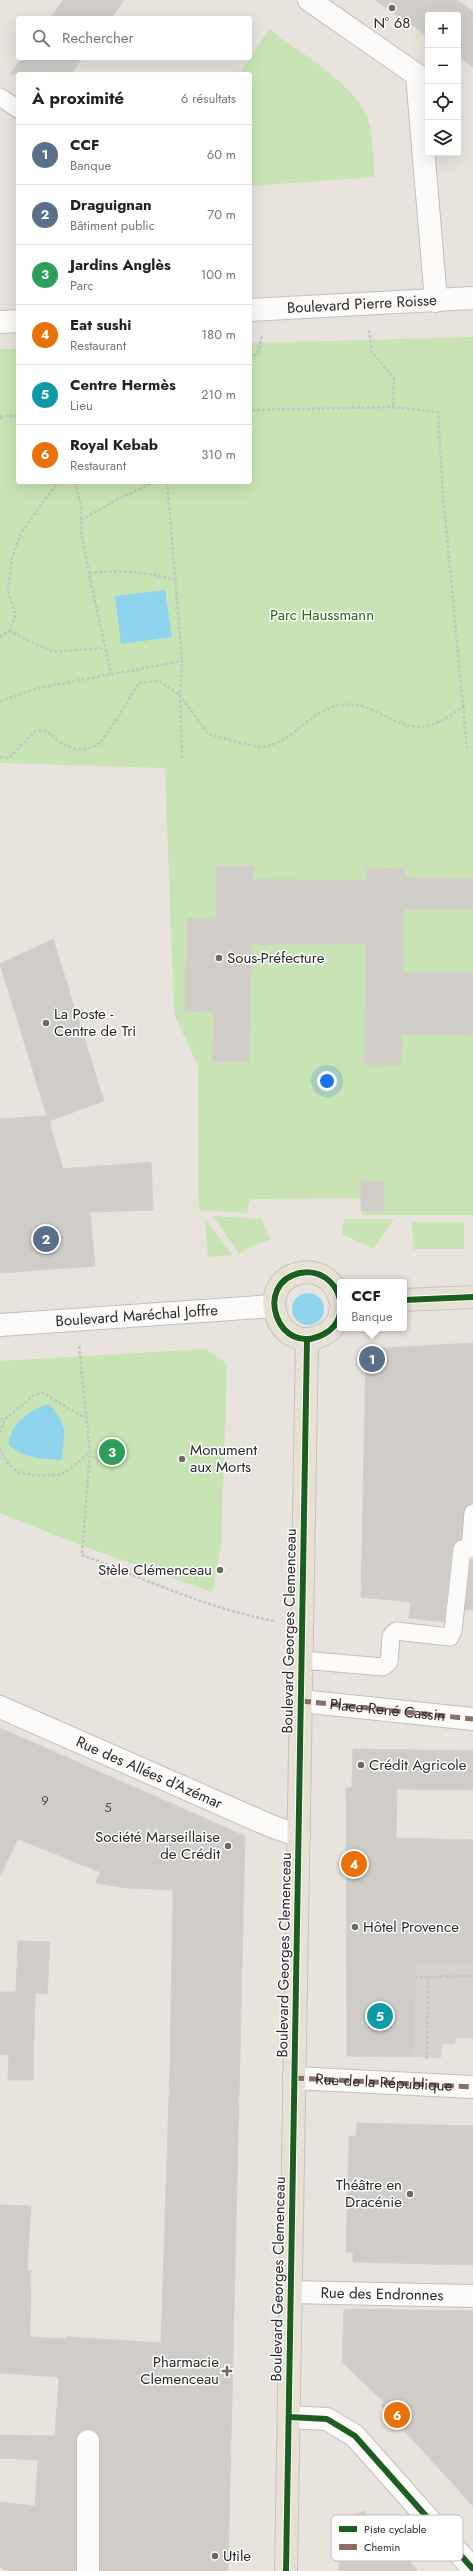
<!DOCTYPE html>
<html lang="fr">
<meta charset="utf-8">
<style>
:root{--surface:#fff;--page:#f2f2f2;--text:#202124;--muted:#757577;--line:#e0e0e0;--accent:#2563eb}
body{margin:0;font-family:Jost,sans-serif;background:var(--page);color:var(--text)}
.controls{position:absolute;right:12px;top:12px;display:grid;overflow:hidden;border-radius:4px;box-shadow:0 4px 16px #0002}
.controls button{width:36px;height:36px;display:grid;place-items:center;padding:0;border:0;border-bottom:1px solid var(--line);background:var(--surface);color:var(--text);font:20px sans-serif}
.you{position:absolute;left:327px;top:1081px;width:14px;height:14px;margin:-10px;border:3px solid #fff;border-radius:50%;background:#1a73e8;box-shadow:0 0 0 6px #1a73e833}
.badge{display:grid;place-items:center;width:26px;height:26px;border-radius:50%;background:var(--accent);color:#fff;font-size:13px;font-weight:700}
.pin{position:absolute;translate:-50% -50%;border:2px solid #fff;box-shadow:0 1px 4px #0006}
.popup{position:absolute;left:337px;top:1279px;width:70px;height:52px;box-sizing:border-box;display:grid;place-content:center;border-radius:4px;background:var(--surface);filter:drop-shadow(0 1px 3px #0005);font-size:13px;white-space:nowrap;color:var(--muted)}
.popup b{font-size:15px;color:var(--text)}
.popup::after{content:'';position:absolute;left:50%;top:100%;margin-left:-8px;border:8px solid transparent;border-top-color:var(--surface)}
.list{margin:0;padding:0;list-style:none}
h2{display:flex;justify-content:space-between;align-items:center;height:52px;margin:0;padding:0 16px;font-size:17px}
h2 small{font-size:13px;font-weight:400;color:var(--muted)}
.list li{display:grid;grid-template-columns:26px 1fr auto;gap:12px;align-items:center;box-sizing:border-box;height:60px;padding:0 16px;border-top:1px solid var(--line)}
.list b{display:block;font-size:15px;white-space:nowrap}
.list p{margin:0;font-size:13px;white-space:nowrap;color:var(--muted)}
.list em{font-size:13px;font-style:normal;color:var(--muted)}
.icon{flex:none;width:22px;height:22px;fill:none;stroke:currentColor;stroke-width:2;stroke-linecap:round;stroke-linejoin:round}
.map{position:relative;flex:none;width:473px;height:2571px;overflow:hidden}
.search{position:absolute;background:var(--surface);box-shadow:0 4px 16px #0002;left:16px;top:16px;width:236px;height:44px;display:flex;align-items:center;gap:10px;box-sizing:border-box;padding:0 14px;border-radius:4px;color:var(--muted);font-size:15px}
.panel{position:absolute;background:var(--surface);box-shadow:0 4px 16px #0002;left:16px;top:72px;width:236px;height:412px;border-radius:4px}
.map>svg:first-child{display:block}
.green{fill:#c8e4b4}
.plaza{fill:#d6d1cc}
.water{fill:#8ed4ec}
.building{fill:#d0cdc9;stroke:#d3cfca}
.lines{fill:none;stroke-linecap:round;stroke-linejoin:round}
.lane-casing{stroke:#c1bfbf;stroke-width:19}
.street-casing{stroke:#c1bfbf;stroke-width:24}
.secondary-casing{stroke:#c1bfbf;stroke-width:24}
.primary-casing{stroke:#c4c2c0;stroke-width:24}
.path{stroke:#c4c4c3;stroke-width:2.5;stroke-dasharray:3 2;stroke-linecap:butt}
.lane{stroke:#fcfbfa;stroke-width:17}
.street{stroke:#fcfbfa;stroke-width:22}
.secondary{stroke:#fcfbfa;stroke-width:22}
.primary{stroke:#e6e1d2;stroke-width:22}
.quiet{stroke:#8d6e63;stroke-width:5;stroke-dasharray:10 5;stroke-linecap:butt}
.cycleway-casing{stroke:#fff;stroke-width:8}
.cycleway{stroke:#1b5e20;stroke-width:6}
.poi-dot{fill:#6c6a68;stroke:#fff;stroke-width:1.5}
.labels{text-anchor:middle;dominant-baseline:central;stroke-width:3;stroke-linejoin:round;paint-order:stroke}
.number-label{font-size:13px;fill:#545352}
.poi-label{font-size:15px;fill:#292929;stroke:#fff;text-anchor:start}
.street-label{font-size:15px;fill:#292929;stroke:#fff}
.park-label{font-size:15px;fill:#276817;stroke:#fff}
.key{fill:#fff;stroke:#bfbfbf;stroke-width:1}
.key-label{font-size:11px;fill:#292929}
</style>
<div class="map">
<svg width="473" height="2571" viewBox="0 0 473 2571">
<rect width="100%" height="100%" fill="#e8e3dd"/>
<path class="green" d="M269,29C299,52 362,88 370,125C373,142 373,160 375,177L250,186V74H239Z
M473,337V1215H362L361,1198L250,1199L247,1213L199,1210L198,1066L174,1014L165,768L0,763V349H18V482H250V343Z
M213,1216L262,1219L270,1240L253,1245L239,1254Z
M205,1219L233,1255L208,1257Z
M344,1219H394L373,1249L342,1234Z
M412,1222H464V1249H413Z
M206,1349L227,1364L221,1548L212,1592L83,1546L0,1513V1361Z"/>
<path class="plaza" d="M415,1963L473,1964V2038H456L455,2044H442L441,2058L413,2057Z"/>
<path class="water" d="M165,590L172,637L121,644L115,596Z
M292 1309a16 16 0 1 1 32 0a16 16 0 1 1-32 0Z
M45,1405H50C69,1427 64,1433 62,1460C42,1459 23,1458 9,1445C9,1425 27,1412 45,1405Z"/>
<path class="building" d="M63,0H124L111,18H50Z
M375,0H457L473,11V67L458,56V15H428V36Z
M22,58H82L71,74H10Z
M216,866H254L253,879L367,881V868L405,869V878L473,879V910H404L403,972H473V1035L402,1034L401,1065L364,1064L366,944H252L249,1062H212L214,1012L185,1011L187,918L216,920Z
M53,939L104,1101L49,1121L63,1169L151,1162L153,1210L90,1212L95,1266L0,1273V1119L47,1116L0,964Z
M361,1181L384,1182V1211H361Z
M473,1343V1503L465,1508L461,1539L454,1543L452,1548L444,1622L409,1618L411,1602L361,1597L366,1349Z
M471,1560H473V1610L465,1609Z
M0,1728L245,1836L228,2571H100V2441L99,2434L88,2429L81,2430L76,2441V2571H9L0,2567V2502L35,2506L38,2460L0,2458V2435L55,2436L59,2377L0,2373V2205L31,2206L27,2271H31L30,2337L66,2339L67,2337L84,2338L161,2343L170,2066L173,1890L126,1888L96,1883L100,1872L18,1839L0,1876Z
M353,1749L473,1751V1790L397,1789L396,1838L473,1840V1964L416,1963L413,2057L347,2056L346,1788L352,1787Z
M18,1941L50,1942L47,1994L35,1993L33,2080H8L9,2055L0,2054V1992H19H16Z
M357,2123L473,2126V2265L353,2262V2252H346L349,2136H356Z
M344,2309L473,2311V2506L381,2405L385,2403L342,2362Z
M364,2511L418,2571H339L340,2521Z"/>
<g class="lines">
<defs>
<path id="lane" d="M0,97L18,109
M302,1660L383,1667L389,1662L391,1636L396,1631L450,1637L453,1631L462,1549H470L473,1513"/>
<g id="street">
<path d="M309,0L417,75L436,301"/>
<path id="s1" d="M301,1701L473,1719"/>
<path id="s2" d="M0,1707L271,1826L299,1836"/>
<path d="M294,2078L473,2087"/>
<path id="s3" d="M290,2292L473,2296"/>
<path d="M88,2571V2441"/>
</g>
<g id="secondary">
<path id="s4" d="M250,310L473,298"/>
<path d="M0,322L18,321"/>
<path id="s5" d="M0,1325L274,1306"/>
<path d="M289,2417L327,2419L355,2436L473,2569"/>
</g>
<path id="primary" d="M340,1300C336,1281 319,1269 300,1273C252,1283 278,1359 324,1334C332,1330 339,1322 340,1313
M404,1300L473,1297
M286,2571L307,1339"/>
</defs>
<use href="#lane" class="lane-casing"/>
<use href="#street" class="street-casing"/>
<use href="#secondary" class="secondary-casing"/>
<use href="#primary" class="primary-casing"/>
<path class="path" d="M369,330L372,352L394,378L393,407
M250,360L259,351L262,335
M0,416H18
M0,420L1,416
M75,482L81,505V531L89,573L111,674
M167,482L182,661
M81,520L116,500L155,482
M89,573C120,570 144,571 175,580
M9,631L53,652L104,648
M0,637L9,631L16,615L8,591L12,558L21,533L58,482
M0,701L38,688L182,661L180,695L208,734C219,737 257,749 267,746C280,743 290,736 299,728C309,720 323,709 336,706C386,694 401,758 463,706L443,495L438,412L393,407L250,410
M463,706L467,748
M0,757L9,758L35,731H47C61,745 78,756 98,744C105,741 132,694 139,683L159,681L180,695L182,759
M79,1346L90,1451L82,1555C145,1579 208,1609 275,1621
M0,1419H5L34,1395L43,1393L85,1418
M0,1433L5,1419
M0,1448C3,1457 10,1467 18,1472C25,1475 55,1477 61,1474C73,1468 81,1460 90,1451
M415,1977L473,1976
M427,2059L428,1976"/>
<use href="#lane" class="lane"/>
<use href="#street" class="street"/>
<use href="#secondary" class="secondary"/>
<use href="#primary" class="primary"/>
<g class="quiet">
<path d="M301,1701L473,1719"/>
<path id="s6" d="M294,2078L473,2087"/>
</g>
<defs>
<path id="cycleway" d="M340,1300C336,1281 319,1269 300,1273C252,1283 278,1359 324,1334C332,1330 339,1322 340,1313
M404,1300L473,1297
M289,2417L327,2419L355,2436L473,2569
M286,2571L307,1339"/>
</defs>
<use href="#cycleway" class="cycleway-casing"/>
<use href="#cycleway" class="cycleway"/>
</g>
<g class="poi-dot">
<circle cx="392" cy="8" r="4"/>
<circle cx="219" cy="958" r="4"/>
<circle cx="46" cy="1023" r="4"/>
<circle cx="182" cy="1459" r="4"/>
<circle cx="220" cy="1570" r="4"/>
<circle cx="361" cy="1765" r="4"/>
<circle cx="228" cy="1846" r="4"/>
<circle cx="355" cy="1927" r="4"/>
<circle cx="410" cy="2194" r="4"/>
<path d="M225 2365h4v4h4v4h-4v4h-4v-4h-4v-4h4z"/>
<circle cx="215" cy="2556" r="4"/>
</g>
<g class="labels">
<g class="number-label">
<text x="45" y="1800">9</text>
<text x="108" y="1807">5</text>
</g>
<g class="poi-label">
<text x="392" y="23" text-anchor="middle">N° 68</text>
<text x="227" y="958">Sous-Préfecture</text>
<text x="54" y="1014">La Poste -<tspan x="54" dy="17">Centre de Tri</tspan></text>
<text x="190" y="1450">Monument<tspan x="190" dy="17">aux Morts</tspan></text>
<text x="212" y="1570" text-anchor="end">Stèle Clémenceau</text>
<text x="369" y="1765">Crédit Agricole</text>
<text x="220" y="1837" text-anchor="end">Société Marseillaise<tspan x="220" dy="17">de Crédit</tspan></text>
<text x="363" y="1927">Hôtel Provence</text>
<text x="402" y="2185" text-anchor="end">Théâtre en<tspan x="402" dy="17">Dracénie</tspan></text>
<text x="219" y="2362" text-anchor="end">Pharmacie<tspan x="219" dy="17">Clemenceau</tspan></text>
<text x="223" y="2556">Utile</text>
</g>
<g class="street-label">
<text stroke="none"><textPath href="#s4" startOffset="112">Boulevard Pierre Roisse</textPath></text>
<text stroke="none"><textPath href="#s5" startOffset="137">Boulevard Maréchal Joffre</textPath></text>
<text transform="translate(289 1631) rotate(-89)">Boulevard Georges Clemenceau</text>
<text stroke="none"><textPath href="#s1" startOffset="87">Place René Cassin</textPath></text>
<text stroke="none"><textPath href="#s2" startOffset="163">Rue des Allées d'Azémar</textPath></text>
<text transform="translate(284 1955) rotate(-89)">Boulevard Georges Clemenceau</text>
<text stroke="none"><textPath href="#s6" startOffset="90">Rue de la République</textPath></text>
<text transform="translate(278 2279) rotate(-89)">Boulevard Georges Clemenceau</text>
<text stroke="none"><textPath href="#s3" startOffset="92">Rue des Endronnes</textPath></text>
</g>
<g class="park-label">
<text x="322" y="615">Parc Haussmann</text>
</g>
</g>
<rect x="331" y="2515" width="132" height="46" rx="6" class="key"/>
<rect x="339" y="2526" width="18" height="6" fill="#1b5e20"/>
<rect x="339" y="2544" width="18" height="6" fill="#8d6e63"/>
<g class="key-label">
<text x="364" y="2533">Piste cyclable</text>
<text x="364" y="2551">Chemin</text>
</g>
</svg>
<div class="controls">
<button>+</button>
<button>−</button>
<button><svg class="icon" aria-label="locate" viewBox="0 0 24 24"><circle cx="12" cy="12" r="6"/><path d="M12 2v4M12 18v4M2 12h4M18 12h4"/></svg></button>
<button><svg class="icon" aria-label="layers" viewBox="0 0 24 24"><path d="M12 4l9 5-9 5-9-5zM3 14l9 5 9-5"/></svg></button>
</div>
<div class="you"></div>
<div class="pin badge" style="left:372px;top:1359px;background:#5c6f8a">1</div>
<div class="popup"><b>CCF</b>Banque</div>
<div class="pin badge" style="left:46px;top:1239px;background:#5c6f8a">2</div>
<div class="pin badge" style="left:112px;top:1452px;background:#2e9e5b">3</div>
<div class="pin badge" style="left:354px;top:1864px;background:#e8710a">4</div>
<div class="pin badge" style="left:380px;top:2016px;background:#0f9aa8">5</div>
<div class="pin badge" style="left:397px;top:2415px;background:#e8710a">6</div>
<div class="search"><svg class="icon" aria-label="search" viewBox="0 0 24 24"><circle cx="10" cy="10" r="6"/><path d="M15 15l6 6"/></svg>Rechercher</div>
<section class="panel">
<h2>À proximité<small>6 résultats</small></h2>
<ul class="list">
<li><span class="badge" style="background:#5c6f8a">1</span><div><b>CCF</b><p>Banque</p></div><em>60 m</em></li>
<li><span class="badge" style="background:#5c6f8a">2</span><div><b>Draguignan</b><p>Bâtiment public</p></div><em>70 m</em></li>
<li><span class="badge" style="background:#2e9e5b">3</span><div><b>Jardins Anglès</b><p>Parc</p></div><em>100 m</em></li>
<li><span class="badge" style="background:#e8710a">4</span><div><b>Eat sushi</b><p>Restaurant</p></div><em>180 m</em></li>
<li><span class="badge" style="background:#0f9aa8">5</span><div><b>Centre Hermès</b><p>Lieu</p></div><em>210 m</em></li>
<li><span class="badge" style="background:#e8710a">6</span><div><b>Royal Kebab</b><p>Restaurant</p></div><em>310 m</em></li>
</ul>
</section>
</div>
